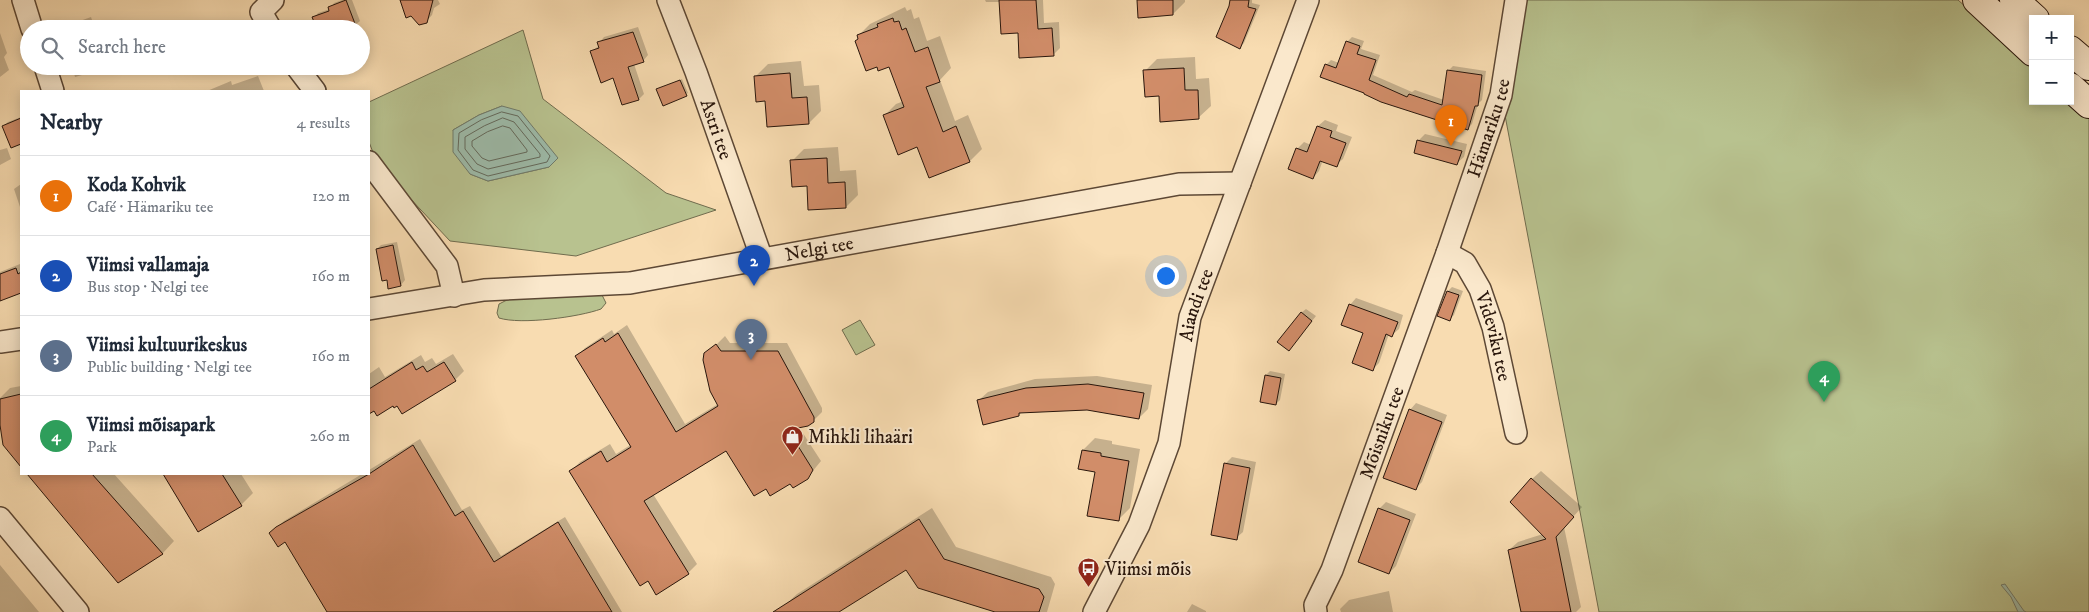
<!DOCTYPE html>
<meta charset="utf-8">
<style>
:root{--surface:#fff;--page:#f6f6f7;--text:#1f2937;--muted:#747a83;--line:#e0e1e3;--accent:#ea580c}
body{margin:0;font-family:"IM FELL DW Pica",serif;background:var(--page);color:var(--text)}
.controls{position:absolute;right:15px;top:15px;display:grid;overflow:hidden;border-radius:0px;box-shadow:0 2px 12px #0003}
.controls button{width:45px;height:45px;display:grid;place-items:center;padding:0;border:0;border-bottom:1px solid var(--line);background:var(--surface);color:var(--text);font:25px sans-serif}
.you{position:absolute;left:1165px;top:275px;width:18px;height:18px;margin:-12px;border:4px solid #fff;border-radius:50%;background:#1a73e8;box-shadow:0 0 0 8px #1a73e833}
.badge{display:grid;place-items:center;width:32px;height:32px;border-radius:50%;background:var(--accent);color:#fff;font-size:16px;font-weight:700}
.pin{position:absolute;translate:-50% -41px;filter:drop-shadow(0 1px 2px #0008)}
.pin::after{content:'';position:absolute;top:26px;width:18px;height:15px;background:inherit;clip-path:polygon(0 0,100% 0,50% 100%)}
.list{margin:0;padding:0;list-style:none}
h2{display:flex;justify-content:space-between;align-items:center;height:65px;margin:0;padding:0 20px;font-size:21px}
h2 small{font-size:16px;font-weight:400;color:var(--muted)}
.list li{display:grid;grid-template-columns:32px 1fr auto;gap:15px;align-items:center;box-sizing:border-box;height:80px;padding:0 20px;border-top:1px solid var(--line)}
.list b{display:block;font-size:19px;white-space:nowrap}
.list p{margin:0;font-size:16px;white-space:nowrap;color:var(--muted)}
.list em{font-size:16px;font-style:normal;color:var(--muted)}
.icon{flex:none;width:28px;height:28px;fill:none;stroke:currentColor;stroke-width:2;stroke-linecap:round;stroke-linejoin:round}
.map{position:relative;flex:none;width:2089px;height:612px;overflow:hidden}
.search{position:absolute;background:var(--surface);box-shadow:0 2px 12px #0003;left:20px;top:20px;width:350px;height:55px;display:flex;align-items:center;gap:12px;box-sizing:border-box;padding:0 18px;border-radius:28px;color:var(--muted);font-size:19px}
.panel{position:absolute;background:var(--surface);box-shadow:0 2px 12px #0003;left:20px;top:90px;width:350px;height:385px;border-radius:0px}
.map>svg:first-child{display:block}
.green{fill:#b8c28f;stroke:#706c4e;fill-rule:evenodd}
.water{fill:#9dbcab;stroke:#6f7a6b}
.shadow{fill:#0003}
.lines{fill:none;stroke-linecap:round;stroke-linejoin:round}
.shore{stroke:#63695c;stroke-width:1}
.building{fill:#d18d69;stroke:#29160c}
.street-casing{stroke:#5d4835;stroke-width:24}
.secondary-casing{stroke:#29160c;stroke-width:30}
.street{stroke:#fae8cc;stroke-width:21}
.secondary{stroke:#fae8cc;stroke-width:28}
.labels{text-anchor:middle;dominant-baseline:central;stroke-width:4;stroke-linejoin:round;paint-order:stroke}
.street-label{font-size:19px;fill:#29160c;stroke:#fae8cc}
.poi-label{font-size:19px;fill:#29160c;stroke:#fae8cc;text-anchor:start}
</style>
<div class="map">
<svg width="2089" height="612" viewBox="0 0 2089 612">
<rect width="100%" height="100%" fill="#f8dcb1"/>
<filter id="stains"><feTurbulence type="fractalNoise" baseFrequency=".004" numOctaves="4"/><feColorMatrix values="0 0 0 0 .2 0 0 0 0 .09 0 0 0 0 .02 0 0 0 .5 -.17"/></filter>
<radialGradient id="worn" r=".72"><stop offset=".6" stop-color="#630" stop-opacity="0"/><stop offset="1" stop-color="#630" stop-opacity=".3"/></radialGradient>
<path class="green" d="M1523,0H1958L2033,66V101H2070L2089,116V612H1599L1504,110Z
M523,30L543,99L666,193L716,210L576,256L450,241L377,163L369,142V102ZM502,106L549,167L488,181L470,174L453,130L479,115Z
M602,295L606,303L601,309C579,317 521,325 499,318L497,313L499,304L513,297Z
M860,320L875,345L856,355L842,330Z"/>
<path class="water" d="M502,106L520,111L558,158L549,167L488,181L470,174L453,152V130L479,115Z
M2005,584L2024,611L2026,612H2018L2011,597L2001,585Z"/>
<path class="shadow" d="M342,0H352L360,21L355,25L314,18L318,13L330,9L334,3Z
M401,0H438L440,4L434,8L432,15L424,24Z
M985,0H1043L1044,23L1059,22L1060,48L1054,54L1019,32L1000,2H986Z
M1138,0H1185V2L1173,14Z
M1231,0H1252V3L1260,5L1244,43L1239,48Z
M905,7L907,11L911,9L914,19L919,17L927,41L940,36L951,68L940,80L955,121L968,115L982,149L970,161L918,146L884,116L896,104L904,101L890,65L877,66L856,41L859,38L858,36L870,24Z
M91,17L95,29H63L66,26Z
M638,27L648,55L643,61L634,64L644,94L639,99L614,77L592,51L600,45L599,43L604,37Z
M0,33L7,53L4,57L9,70L0,77Z
M1352,37L1364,41L1361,49L1380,55L1373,75L1412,92L1415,90L1444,100L1448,71L1453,66L1486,71L1482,100L1478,104L1472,124L1467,129L1326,65L1331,60L1339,63L1347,42Z
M1195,57L1196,79L1209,78L1211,106L1198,118L1160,95L1145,71L1157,59Z
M801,61L804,86L819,85L821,111L809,123L766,100L756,76L768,64Z
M72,66H100L101,67L96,71L75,77Z
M258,76L264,91H207L231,81L232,85Z
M682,79L688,93L686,94L657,89Z
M21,117V143L12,147L3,126L8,122Z
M1325,120L1338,125L1336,131L1352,137L1343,159L1336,165L1323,160L1319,171L1313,178L1297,149L1304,142L1311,145L1318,126Z
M1425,134L1467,144L1464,157L1457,163L1418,141Z
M838,147L840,171L856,170L858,195L846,207L808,185L792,161L804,149Z
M7,148L11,159L0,165V150Z
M21,184V210L14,189Z
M397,242L405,280L401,285L388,279L377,249L381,245Z
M20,264L21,292L0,300V272Z
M1452,287L1463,291L1454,315L1450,319L1448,291Z
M1356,298L1403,315L1399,329L1392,335L1389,334L1379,363L1373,369L1365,332L1350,305Z
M1306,309L1316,316L1289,350L1301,313Z
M627,325L685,424L718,404L712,349L725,336L730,343H787L822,408V412L813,421L799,427L821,461L807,478L766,487L726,449L653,494L697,564L688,573L571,471L580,462L610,444L616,454L632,444L577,356L585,348L612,330L614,334Z
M453,354L464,371L455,380L398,404L375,409L369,413V374L379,367L385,377L421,355L425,362L432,358L436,364Z
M1270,371L1285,374L1280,400L1276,404L1266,375Z
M1097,376L1152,385L1148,409L1139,418L1087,409L1022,412L1019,415L979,400L988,392L1035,379Z
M21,386V465L4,444L0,417V398L10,388Z
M1416,403L1447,415L1422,482L1415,489L1410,410Z
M1095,438L1112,441V444L1140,449L1130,508L1118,520L1096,471L1083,450Z
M420,439L462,510L470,506L501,556L565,517L622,612H329L286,540L271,534L284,521L362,474H369V470Z
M1232,457L1256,462L1243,532L1236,538L1225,464Z
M1541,471L1582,507L1564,527L1581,607L1576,612H1522L1509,550L1518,542L1543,534L1532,479Z
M29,474H114L174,541L163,553L118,581Z
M164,474H241L253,493L241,505L199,531Z
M1386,502L1416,514L1396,566L1389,573L1379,509Z
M932,508L956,547L1051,577L1055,584L1047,612H999L906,568L839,611L840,612H783L784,606L797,594Z
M0,565L39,612H0Z
M1389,591L1393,612H1341L1340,609L1349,600Z
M1192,604L1206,611V612H1187Z"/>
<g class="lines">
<path class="shore" d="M502,112L518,116L550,156L547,162L488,176L473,170L458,150L459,133L481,120Z
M503,118L514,122L540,154V157L488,169L477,164L465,149V137L484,126Z
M503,126L510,128L527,150V152L489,161L482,158L472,146V141L487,132Z"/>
</g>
<path class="building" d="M346,0L357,29H317L312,17L329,11L328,7Z
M400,0H433L427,23L419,25L411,16L406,18Z
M999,0H1036L1038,29L1052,28L1054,56L1019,58L1018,33L1001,34Z
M1137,0H1173V15L1138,18Z
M1230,0H1249L1248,7L1256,9L1240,49L1216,37L1229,6Z
M893,18L894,22L899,21L902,30L906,28L915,52L928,47L940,82L926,87L943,132L956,126L970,162L929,178L917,147L898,155L883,115L904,107L889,67L878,71L877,67L866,71L855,41L858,39L857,35L878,27L877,24Z
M633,32L644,62L628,67L639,100L622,105L613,78L601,83L590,51L599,48L597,42Z
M1346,41L1360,46L1357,54L1376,60L1369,80L1407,97L1409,94L1442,105L1447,70L1482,75L1478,106H1475L1468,130L1381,102L1364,94V93L1320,77L1325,64L1336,68Z
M1184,68L1185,90H1198L1199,119L1160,122L1159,96L1145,97L1143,70Z
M790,73L792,98L807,97L809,124L767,127L765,101L756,102L754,76Z
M680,80L687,96L663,106L656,89Z
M21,118V144L11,148L2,126Z
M1317,126L1332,131L1330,137L1346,143L1337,167L1320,161L1313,179L1288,169L1296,148L1307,152Z
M1417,140L1462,151L1457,165L1414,153Z
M827,158L828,183L845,182L846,208L808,210L807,186L792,187L790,160Z
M393,245L401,286L388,289L387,280L382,281L376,249Z
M16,268L18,274L21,272V293L0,301V274Z
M1447,291L1459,295L1450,321L1437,316Z
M1349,304L1398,322L1392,337L1386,334L1373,371L1352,363L1363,333L1341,325Z
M1301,312L1312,321L1289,351L1277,342Z
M618,333L676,432L718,406L710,391L703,360L704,353L716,344L721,351H778L814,417V422L808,426L788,430L813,470L808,479L793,488L790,484L770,496L766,489L754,496L726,451L644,501L689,574L656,595L648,581L640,586L569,471L601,451L607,462L631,447L575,356L603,338L605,342Z
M412,362L416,370L423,366L427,372L444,362L456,381L402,414L397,406L394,408L393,406L377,416L374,411L369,414V389Z
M1265,375L1281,378L1276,405L1260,402Z
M1088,384L1144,393L1139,419L1087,410L1019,413V416L983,425L977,400L1026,388Z
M21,394V467L3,445L0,425V399Z
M1409,409L1442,422L1416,490L1383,478Z
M413,445L455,516L463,511L494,562L558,522L612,612H327L285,542L278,547L269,533L276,527L369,474Z
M1082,450L1101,453V456L1129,461L1119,521L1087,516L1095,472L1078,469Z
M1224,463L1250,468L1237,540L1211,535Z
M27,474H92L163,554L118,583Z
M163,474H222L242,506L198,532Z
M1531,478L1574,517L1556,537L1571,612H1521L1508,550L1546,539L1510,502Z
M1378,508L1410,520L1389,574L1358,562Z
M919,519L944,559L1039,589L1044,597L1039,612H995L918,588L906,570L839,612H773Z"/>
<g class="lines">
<defs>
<g id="street">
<path d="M23,0L32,29"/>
<path id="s1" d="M668,0L696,72L762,259"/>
<path d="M271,29L261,12L273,0"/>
<path d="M45,66L53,91"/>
<path d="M296,66L315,91"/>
<path d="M369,162L447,266L454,296"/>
<path id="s2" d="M1447,253L1465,263L1480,289L1493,327L1516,433"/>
<path id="s3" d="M369,309L484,290L630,283L1179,184L1240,183"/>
<path d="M0,342L21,339"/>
<path d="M0,518L78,612"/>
<path id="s4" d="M1094,612L1139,525L1169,443L1190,317L1308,0"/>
<path id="s5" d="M1316,612L1315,605L1332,570L1447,253L1501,95L1516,0"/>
</g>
<path id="secondary" d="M1977,0L2033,52
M2014,0L2035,19
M2070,50L2089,66
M2070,87L2089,104"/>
</defs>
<use href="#street" class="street-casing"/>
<use href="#secondary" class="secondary-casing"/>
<use href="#street" class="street"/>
<use href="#secondary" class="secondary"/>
</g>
<defs>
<symbol id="shop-pin" viewBox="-11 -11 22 30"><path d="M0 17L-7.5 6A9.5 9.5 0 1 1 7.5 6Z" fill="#8f2418" stroke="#fae8cc"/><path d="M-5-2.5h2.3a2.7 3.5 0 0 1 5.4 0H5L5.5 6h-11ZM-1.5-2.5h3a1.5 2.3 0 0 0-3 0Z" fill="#fff"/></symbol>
<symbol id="bus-pin" viewBox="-11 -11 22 30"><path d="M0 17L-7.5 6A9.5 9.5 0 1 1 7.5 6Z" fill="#8f2418" stroke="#fae8cc"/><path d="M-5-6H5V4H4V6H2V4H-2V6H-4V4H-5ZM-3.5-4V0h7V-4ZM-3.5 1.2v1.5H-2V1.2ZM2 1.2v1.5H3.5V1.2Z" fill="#fff"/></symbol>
</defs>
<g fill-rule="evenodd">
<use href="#shop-pin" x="780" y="424" width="25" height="34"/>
<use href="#bus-pin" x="1076" y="556" width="25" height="34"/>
</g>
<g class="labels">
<g class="street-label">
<text stroke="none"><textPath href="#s5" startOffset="515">Hämariku tee</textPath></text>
<text stroke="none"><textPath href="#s1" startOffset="138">Astri tee</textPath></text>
<text stroke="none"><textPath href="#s3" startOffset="455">Nelgi tee</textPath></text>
<text stroke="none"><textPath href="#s4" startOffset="326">Aiandi tee</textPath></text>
<text stroke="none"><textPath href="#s2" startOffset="100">Videviku tee</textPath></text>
<text stroke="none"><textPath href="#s5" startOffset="192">Mõisniku tee</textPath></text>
</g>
<g class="poi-label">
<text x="808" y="437">Mihkli lihaäri</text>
<text x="1105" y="569">Viimsi mõis</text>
</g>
</g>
<rect width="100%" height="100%" filter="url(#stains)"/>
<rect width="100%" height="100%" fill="url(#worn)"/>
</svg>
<div class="controls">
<button>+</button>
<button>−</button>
</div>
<div class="you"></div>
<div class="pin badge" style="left:1451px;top:146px;background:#e8710a">1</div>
<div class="pin badge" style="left:754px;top:286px;background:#1a4fb4">2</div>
<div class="pin badge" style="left:751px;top:360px;background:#5c6f8a">3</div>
<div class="pin badge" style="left:1824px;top:402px;background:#2e9e5b">4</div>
<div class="search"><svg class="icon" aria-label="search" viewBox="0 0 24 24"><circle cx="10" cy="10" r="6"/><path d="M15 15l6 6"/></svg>Search here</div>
<section class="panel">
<h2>Nearby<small>4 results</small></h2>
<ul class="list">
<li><span class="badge" style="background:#e8710a">1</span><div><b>Koda Kohvik</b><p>Café · Hämariku tee</p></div><em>120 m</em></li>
<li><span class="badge" style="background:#1a4fb4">2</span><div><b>Viimsi vallamaja</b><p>Bus stop · Nelgi tee</p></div><em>160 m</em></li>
<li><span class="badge" style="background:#5c6f8a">3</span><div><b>Viimsi kultuurikeskus</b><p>Public building · Nelgi tee</p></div><em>160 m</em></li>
<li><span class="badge" style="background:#2e9e5b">4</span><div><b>Viimsi mõisapark</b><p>Park</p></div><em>260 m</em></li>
</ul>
</section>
</div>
